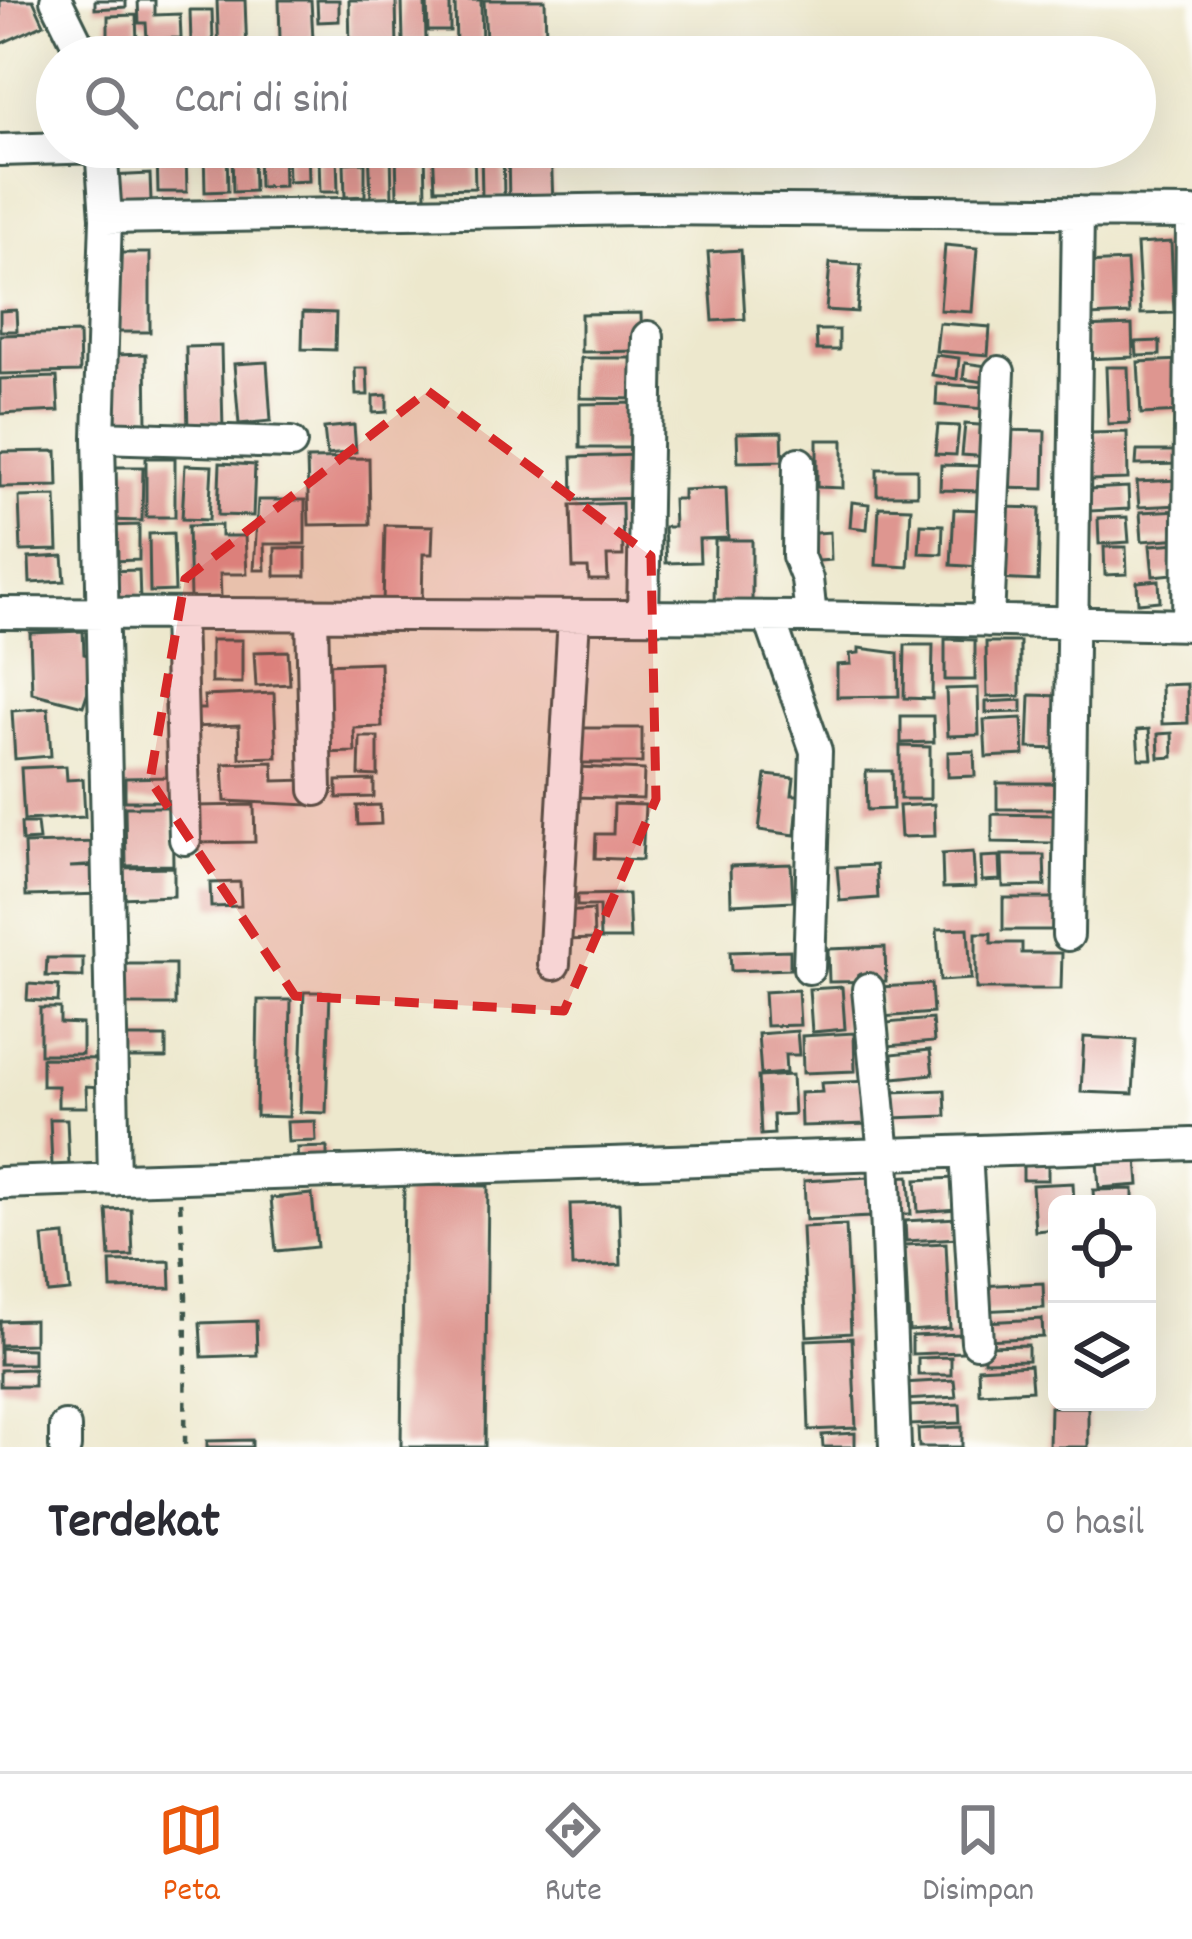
<!DOCTYPE html>
<html lang="id">
<style>
:root{--surface:#fff;--page:#f2f2f3;--text:#2b2b33;--muted:#7c7c81;--line:#e1e1e2;--accent:#ea580c}
body{margin:0;font-family:Dekko,sans-serif;background:var(--page);color:var(--text)}
.controls{position:absolute;right:36px;bottom:36px;display:grid;overflow:hidden;border-radius:18px;box-shadow:0 12px 48px #0002}
.controls button{width:108px;height:108px;display:grid;place-items:center;padding:0;border:0;border-bottom:3px solid var(--line);background:var(--surface);color:var(--text);font:60px sans-serif}
.list{margin:0;padding:0;list-style:none}
h2{display:flex;justify-content:space-between;align-items:center;height:156px;margin:0;padding:0 48px;font-size:51px}
h2 small{font-size:39px;font-weight:400;color:var(--muted)}
.icon{flex:none;width:66px;height:66px;fill:none;stroke:currentColor;stroke-width:2;stroke-linecap:round;stroke-linejoin:round}
.map{position:relative;flex:none;width:1192px;height:1447px;overflow:hidden}
.search{position:absolute;background:var(--surface);box-shadow:0 12px 48px #0002;left:36px;right:36px;top:36px;height:132px;display:flex;align-items:center;gap:30px;box-sizing:border-box;padding:0 42px;border-radius:66px;color:var(--muted);font-size:45px}
.sheet{height:324px;background:var(--surface)}
nav{display:flex;justify-content:space-around;align-items:center;box-sizing:border-box;height:168px;border-top:3px solid var(--line);background:var(--surface);font-size:33px;color:var(--muted)}
nav a{display:grid;justify-items:center;gap:6px}
nav .on{color:var(--accent)}
.map>svg:first-child{display:block}
.building{fill:#de9690}
.lines{fill:none;stroke-linecap:round;stroke-linejoin:round}
.street-casing{stroke:#3e574b;stroke-width:36}
.path{stroke:#3e574b;stroke-width:4.5;stroke-dasharray:9 9;stroke-linecap:butt}
.street{stroke:#fff;stroke-width:30}
.marked{fill:#d62828;fill-opacity:0.2;stroke:#d62828;stroke-width:9;stroke-dasharray:24 15;stroke-linejoin:round}
</style>
<div class="map">
<svg width="1192" height="1447" viewBox="0 0 1192 1447">
<rect width="100%" height="100%" fill="#fdfcf7"/>
<filter id="ink" filterUnits="userSpaceOnUse"><feTurbulence type="fractalNoise" baseFrequency=".00833" numOctaves="2"/><feDisplacementMap in="SourceGraphic" scale="24" xChannelSelector="R" yChannelSelector="G"/><feConvolveMatrix kernelMatrix="1 2 1 2 8 2 1 2 1" color-interpolation-filters="sRGB"/></filter>
<filter id="wash" filterUnits="userSpaceOnUse"><feTurbulence type="fractalNoise" baseFrequency=".004" numOctaves="4" result="noise"/><feDisplacementMap in="SourceGraphic" scale="48" xChannelSelector="R" yChannelSelector="G"/><feGaussianBlur stdDeviation="2.7" result="paint"/><feColorMatrix in="noise" values="0 0 0 0 0 0 0 0 0 0 0 0 0 0 0 0 0 1.4 0 .05"/><feComposite in="paint" operator="in"/></filter>
<g filter="url(#wash)">
<rect width="100%" height="100%" fill="#ede8cd"/>
<g id="blocks">
<path class="building" d="M0,0H33L44,24L0,44Z
M95,0H126V7L95,9Z
M138,0H155V15L180,14L181,38L147,39L146,23H139Z
M217,0H245L247,55L219,57Z
M279,0H311L313,40H280Z
M317,0H339V21L318,22Z
M349,0H396L397,48L350,49Z
M402,0H425L426,41L403,42Z
M427,0H450V31H428Z
M455,0H481L482,50L456,51Z
M484,0H545L546,40L486,42Z
M190,10H212L213,42L191,43Z
M136,15L137,42H108V16Z
M112,147H150V156L112,157Z
M204,147H227L228,191L205,192Z
M258,147H283L284,186L259,187Z
M287,147H308L309,181L288,182Z
M369,147H391L392,199H371Z
M396,147H425L426,196L397,197Z
M433,147H474L475,188L435,189Z
M481,147H503L504,198H482Z
M508,147H551L553,205L509,206Z
M253,150L254,191L233,192L232,151Z
M157,153H186L187,192H158Z
M319,156H337L338,192H320Z
M365,162V196L345,197L344,163Z
M150,174L151,201L110,202L109,176Z
M1171,242L1174,313L1141,314L1137,244Z
M945,245L977,248L972,312L940,310Z
M741,250L745,319L713,321L708,252Z
M118,253H150V332H118Z
M1127,261L1130,314L1089,316L1085,263Z
M830,263L861,265L857,312L826,310Z
M16,310L17,331H0V311Z
M303,312L336,313L335,350L302,349Z
M641,313L642,351L581,352V314Z
M939,323L990,327L988,355L936,351Z
M1132,325L1133,357L1087,359L1085,327Z
M816,330H839V350H817Z
M79,333L80,372L0,374V335Z
M1160,341V355L1137,356L1136,342Z
M221,346L223,431L188,432L186,347Z
M146,354L147,425H116L115,355Z
M935,355L959,358L957,379L932,375Z
M581,358H642V399L580,398Z
M1181,360L1183,412L1141,414L1138,362Z
M267,362L271,421L239,424L234,364Z
M965,363L987,366L985,382L963,379Z
M1106,367H1128L1130,423L1108,424Z
M355,368H367L368,395H356Z
M57,377L59,411L0,414V379Z
M937,384L986,387L985,409L936,405Z
M387,395V412L373,413V396Z
M640,403V448H580V404Z
M965,424L993,426L990,457L962,455Z
M354,425L356,452L327,455L324,428Z
M938,425L959,426L956,455L935,454Z
M1002,430L1045,431L1044,489L1000,488Z
M782,432L783,461L738,462L737,433Z
M1127,432L1128,479L1091,480L1090,433Z
M817,440H843V488L817,487Z
M57,451L58,486L0,487V452Z
M1137,451H1183V464L1136,465Z
M640,455L641,498L573,500L572,457Z
M146,458H175V517H146Z
M369,458L370,524L309,525L307,459Z
M220,463L255,465L253,516L218,515Z
M185,465L212,466L209,520L182,519Z
M941,465L981,466L980,491L940,490Z
M107,467H143L142,521L106,520Z
M877,469H917V495H877Z
M1179,480L1180,505L1139,507L1137,482Z
M1128,487L1129,509L1090,511L1089,489Z
M726,488L728,538L699,539L700,562L666,563L664,527H674L673,499H683V490Z
M56,496L58,550L21,551L19,497Z
M258,500H305V544H264L265,570H254Z
M852,502L869,504L867,529L850,527Z
M622,503L623,556H607L608,580H589L588,568H573L571,505Z
M879,507L911,508L908,567L876,565Z
M1000,507L1040,508L1038,581L998,579Z
M954,509L983,510L981,567L951,565Z
M1182,510L1183,538L1142,541L1140,512Z
M1127,517L1129,542L1099,544L1098,518Z
M921,524L943,525L942,554L919,553Z
M139,525V560L108,561L107,526Z
M221,525V536H245L247,574H220L221,597L190,598L188,526Z
M385,525L433,526L432,554H423L422,605L383,604Z
M830,532L831,560L806,562L804,534Z
M173,533L175,591L150,592L149,534Z
M715,540H752V608L714,607Z
M1180,543L1183,573L1153,576L1150,545Z
M1104,547H1126L1127,574L1105,575Z
M275,548H306V576H275Z
M63,556L65,581L30,583L29,558Z
M139,570L140,602H108L107,571Z
M1159,580L1160,601L1138,603L1137,582Z
M83,631L84,654L99,658L83,706L32,693L30,633Z
M945,639L975,640V680H945Z
M211,640H242V683H211Z
M986,642H1020V696L987,697Z
M905,645H933L932,699L904,698Z
M859,648L898,653L899,696L837,697V665L851,664L850,654L859,653Z
M288,651L290,684L256,686L254,652Z
M380,662L382,727L354,728L355,752L318,753L324,664Z
M1187,684L1188,723L1162,724L1161,685Z
M978,688L979,735L948,736L946,689Z
M274,693L277,757L240,758L239,725L192,727V709H205L204,696Z
M1030,695L1062,696L1060,749L1028,748Z
M1022,700V712L986,713V702Z
M48,708L51,756L15,759L12,711Z
M901,716H933L934,742L901,743Z
M1022,718L1024,755L986,757L984,720Z
M580,728H642V763H580Z
M1149,729L1152,759H1139L1137,730Z
M1172,733L1173,757L1159,758L1158,734Z
M360,737H378V776L359,775Z
M900,746L930,747V799H900Z
M974,751L975,776L948,777V752Z
M273,762L274,781L308,780L309,805L225,801L223,764Z
M66,766L67,780L83,779L85,817L24,820L21,768Z
M576,767L644,770L643,799L575,797Z
M866,771H892L893,809L867,810Z
M766,775L794,778L792,795H799L795,835L759,830Z
M172,777L173,801H125V778Z
M374,780V797L337,798V781Z
M997,783H1058V809H997Z
M614,804L645,805L642,860L595,858L596,834H613Z
M934,804L935,836L901,837L899,806Z
M254,805L255,842L196,843L195,806Z
M380,805L381,824L358,825L357,806Z
M125,807H172L173,865L126,866Z
M992,814L1054,815V843L992,842Z
M21,823H37L39,840L22,841Z
M99,842L100,865L70,867L105,866V894L26,896L24,844Z
M973,852L975,887L943,888L942,854Z
M1002,855H1044L1045,886L1003,887Z
M999,856L1000,880L982,881L981,857Z
M791,864L793,901L731,904L730,866Z
M876,865L878,898L840,901L837,867Z
M174,867V896L119,898L118,868Z
M240,882L241,906L211,907L210,883Z
M628,894L630,939H600L599,906H577V895Z
M1003,898H1062V930H1003Z
M593,910L594,939L565,940L563,912Z
M968,928L971,979L940,981L937,929Z
M976,933H991V943H1022V953H1062L1061,989H976Z
M885,947L886,981L829,982L828,949Z
M790,950V969L731,971L730,952Z
M47,958H83V977L46,976Z
M122,964H175V1005H122Z
M28,984L59,986L58,1002L27,1000Z
M931,984L933,1013L882,1017L880,987Z
M842,987L845,1029L812,1032L809,989Z
M798,990L800,1025L766,1026L764,992Z
M304,992H330L326,1113L300,1112Z
M258,1000H291L289,1117L256,1116Z
M40,1008H60V1023L82,1024V1054H40Z
M932,1019L934,1042L888,1046L886,1023Z
M797,1031L799,1055H785L786,1073L761,1075L758,1034Z
M854,1033L855,1071L803,1073L802,1036Z
M125,1037H166V1058H125Z
M1084,1037L1136,1040L1133,1094L1081,1092Z
M930,1050L933,1074L894,1078L892,1054Z
M42,1058L100,1059V1087L86,1086L87,1107H58V1086H42Z
M792,1075L794,1114L773,1115L774,1134L761,1135L758,1077Z
M869,1081L870,1124L801,1126L800,1093L822,1092L821,1083Z
M945,1090L946,1116L892,1118L891,1092Z
M50,1119H67L69,1165L52,1166Z
M315,1121L316,1141L288,1142L287,1122Z
M327,1147V1163L298,1164L297,1148Z
M1137,1158L1139,1185L1099,1188L1097,1161Z
M1023,1162H1048V1180H1023Z
M909,1176L911,1214H894L893,1177Z
M869,1177L871,1217L806,1220L804,1181Z
M955,1178L957,1209L918,1212L916,1180Z
M1073,1183L1074,1204H1057V1229L1035,1231L1032,1185Z
M404,1185L488,1186L485,1447H401Z
M1133,1189V1204H1094L1093,1190Z
M312,1194L317,1247L276,1251L271,1198Z
M619,1203L621,1265L572,1267L570,1204Z
M131,1209L133,1256L110,1257L107,1210Z
M957,1218L958,1238L906,1241L905,1221Z
M846,1225L851,1333L807,1336L802,1227Z
M65,1235L70,1291L48,1293L43,1237Z
M946,1243L950,1328L909,1331L905,1245Z
M170,1261L171,1288L111,1289L110,1262Z
M1043,1283L1044,1308L980,1311L979,1286Z
M1042,1319L1043,1337L986,1340L985,1322Z
M34,1320V1344L0,1345V1321Z
M256,1321L257,1355L202,1357L200,1323Z
M962,1334V1352L912,1354V1336Z
M852,1338L856,1428L809,1430L806,1340Z
M1028,1345V1360L984,1361V1346Z
M0,1348L33,1349V1364H0Z
M951,1357V1375H918V1358Z
M1030,1365L1032,1390L979,1393L978,1368Z
M34,1369V1386H0V1370Z
M954,1380L956,1397L904,1400L903,1383Z
M960,1404L961,1423L910,1425L909,1406Z
M1050,1407H1088V1447H1049Z
M962,1427V1447H919L918,1429Z
M855,1433V1447H823L822,1435Z
M252,1440V1447H207V1441Z"/>
</g>
</g>
<g filter="url(#ink)">
<use href="#blocks" fill-opacity="0" stroke="#3e574b" stroke-width="3"/>
<g class="lines">
<defs>
<path id="street" d="M56,0L84,57
M101,147L106,218L99,437L114,1180
M0,150L101,147
M106,218L638,209L1192,213
M99,437L291,443
M799,463L798,556L807,579L811,617
M0,613L811,617L1192,625
M179,614L185,839
M312,615L316,790
M643,616L648,337
M769,617L816,751L809,968
M988,621L999,372
M1188,625L1192,225
M1068,935L1078,212
M554,964L574,617
M868,989L884,1155L895,1447
M966,1152L977,1342
M0,1183L1192,1144
M65,1427V1447"/>
</defs>
<use href="#street" class="street-casing"/>
<path class="path" d="M180,1202L186,1296L185,1447"/>
<use href="#street" class="street"/>
</g>
</g>
<path class="marked" d="M428,391L651,556L656,799L564,1011L295,996L150,780L185,579Z"/>
</svg>
<div class="controls">
<button><svg class="icon" aria-label="locate" viewBox="0 0 24 24"><circle cx="12" cy="12" r="6"/><path d="M12 2v4M12 18v4M2 12h4M18 12h4"/></svg></button>
<button><svg class="icon" aria-label="layers" viewBox="0 0 24 24"><path d="M12 4l9 5-9 5-9-5zM3 14l9 5 9-5"/></svg></button>
</div>
<div class="search"><svg class="icon" aria-label="search" viewBox="0 0 24 24"><circle cx="10" cy="10" r="6"/><path d="M15 15l6 6"/></svg>Cari di sini</div>
</div>
<section class="sheet">
<h2>Terdekat<small>0 hasil</small></h2>
<ul class="list">
</ul>
</section>
<nav>
<a class="on"><svg class="icon" aria-label="map" viewBox="0 0 24 24"><path d="M3 6l6-2 6 2 6-2v14l-6 2-6-2-6 2zM9 4v14M15 6v14"/></svg>Peta</a>
<a><svg class="icon" aria-label="directions" viewBox="0 0 24 24"><path d="M12 3l9 9-9 9-9-9zM9 14v-3h6M13 9l2 2-2 2"/></svg>Rute</a>
<a><svg class="icon" aria-label="saved" viewBox="0 0 24 24"><path d="M7 4h10v16l-5-4-5 4z"/></svg>Disimpan</a>
</nav>
